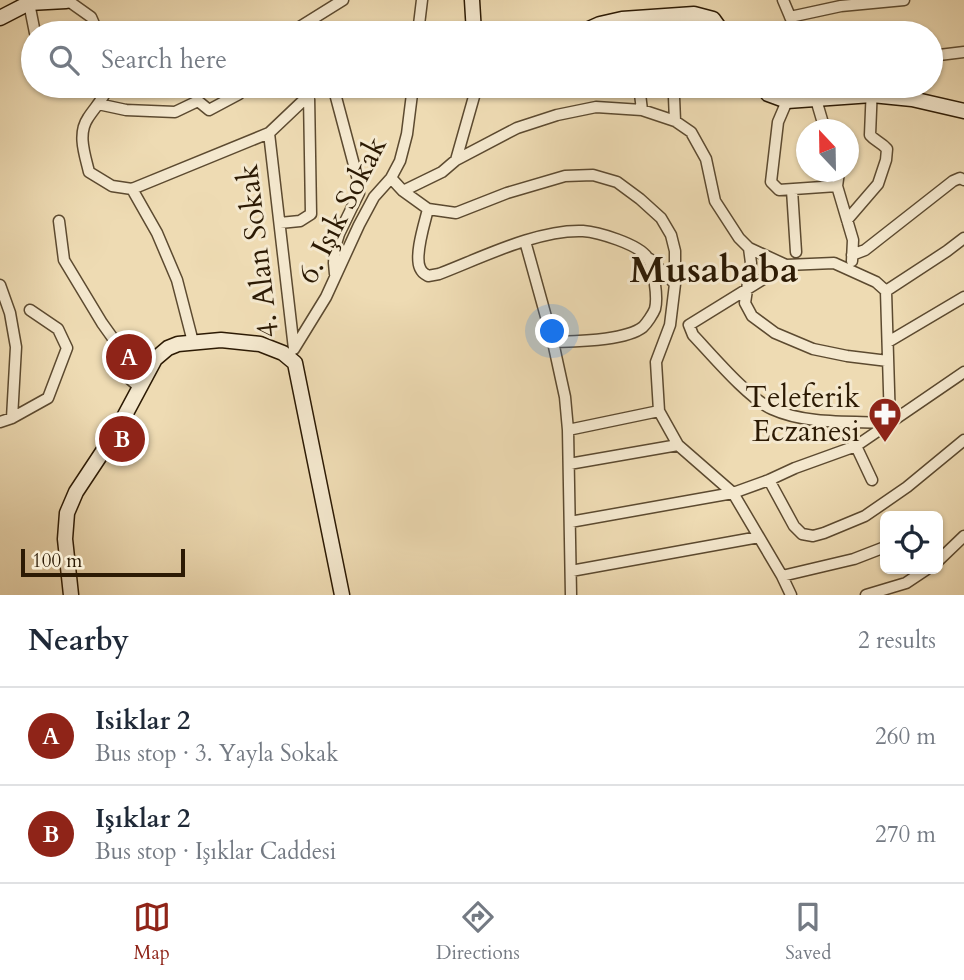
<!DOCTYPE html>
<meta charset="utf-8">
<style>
:root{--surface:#fff;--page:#f2f2f3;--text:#1f2937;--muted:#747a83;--line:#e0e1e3;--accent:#8f2418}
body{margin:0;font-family:Cardo,serif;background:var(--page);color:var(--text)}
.controls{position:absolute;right:21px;bottom:21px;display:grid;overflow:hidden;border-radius:10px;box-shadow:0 2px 5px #0004}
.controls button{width:63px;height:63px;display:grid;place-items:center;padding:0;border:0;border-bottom:2px solid var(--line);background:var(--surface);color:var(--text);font:35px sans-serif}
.compass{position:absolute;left:796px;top:119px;width:63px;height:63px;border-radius:50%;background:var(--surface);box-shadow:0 2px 5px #0004;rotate:338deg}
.scale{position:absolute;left:21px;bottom:18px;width:164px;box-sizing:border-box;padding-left:7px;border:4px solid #2c1a04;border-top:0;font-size:19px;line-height:24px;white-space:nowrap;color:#2c1a04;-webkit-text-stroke:5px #f4e8ce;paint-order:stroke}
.you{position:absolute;left:553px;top:332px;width:24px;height:24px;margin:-18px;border:5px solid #fff;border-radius:50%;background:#1a73e8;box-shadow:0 0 0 10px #1a73e833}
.badge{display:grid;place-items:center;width:46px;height:46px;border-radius:50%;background:var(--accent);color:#fff;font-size:23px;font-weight:700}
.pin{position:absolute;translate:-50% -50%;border:4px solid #fff;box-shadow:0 2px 7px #0006}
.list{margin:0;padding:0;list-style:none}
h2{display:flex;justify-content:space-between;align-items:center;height:91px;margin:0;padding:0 28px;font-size:30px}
h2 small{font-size:23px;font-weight:400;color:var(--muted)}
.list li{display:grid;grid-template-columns:46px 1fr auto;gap:21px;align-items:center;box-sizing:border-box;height:98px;padding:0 28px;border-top:2px solid var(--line)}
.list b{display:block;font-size:26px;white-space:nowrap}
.list p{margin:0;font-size:23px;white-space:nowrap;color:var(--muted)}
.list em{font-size:23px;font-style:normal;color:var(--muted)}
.icon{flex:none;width:38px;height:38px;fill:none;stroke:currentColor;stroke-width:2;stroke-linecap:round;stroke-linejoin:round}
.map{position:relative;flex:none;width:964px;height:595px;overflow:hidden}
.search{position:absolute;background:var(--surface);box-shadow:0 2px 5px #0004;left:21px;right:21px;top:21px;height:77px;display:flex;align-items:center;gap:18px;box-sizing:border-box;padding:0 24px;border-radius:38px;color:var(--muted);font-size:26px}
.sheet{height:287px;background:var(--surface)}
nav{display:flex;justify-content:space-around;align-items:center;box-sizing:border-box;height:98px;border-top:2px solid var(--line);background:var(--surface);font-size:19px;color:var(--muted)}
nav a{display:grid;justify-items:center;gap:4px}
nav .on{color:var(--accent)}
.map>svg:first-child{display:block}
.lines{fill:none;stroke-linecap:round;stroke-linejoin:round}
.street-casing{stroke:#5c4a30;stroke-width:13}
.secondary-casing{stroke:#2c1a04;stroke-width:17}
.street{stroke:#f4e8ce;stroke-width:10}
.secondary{stroke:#f4e8ce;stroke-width:14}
.labels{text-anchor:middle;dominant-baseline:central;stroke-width:6;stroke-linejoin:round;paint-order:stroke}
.street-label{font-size:30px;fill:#2c1a04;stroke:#f4e8ce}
.poi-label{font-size:30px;fill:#2c1a04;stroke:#f4e8ce;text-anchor:end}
.district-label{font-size:37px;font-weight:bold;fill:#2c1a04;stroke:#f4e8ce}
</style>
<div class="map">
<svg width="964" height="595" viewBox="0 0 964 595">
<rect width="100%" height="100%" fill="#eedbb3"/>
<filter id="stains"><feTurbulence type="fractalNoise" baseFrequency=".00286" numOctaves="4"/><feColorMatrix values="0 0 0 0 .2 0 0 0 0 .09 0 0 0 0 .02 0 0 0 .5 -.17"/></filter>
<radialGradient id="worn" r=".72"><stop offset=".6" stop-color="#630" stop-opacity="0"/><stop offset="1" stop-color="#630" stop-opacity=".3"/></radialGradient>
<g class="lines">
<defs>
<path id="street" d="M67,0L91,17L98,33
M783,0L797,33
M29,3L35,33
M650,16L656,33
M790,17L841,6L904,0
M622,19L627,33
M290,33L343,0
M418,33L422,0
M931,56L964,52
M108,86C104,99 95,107 88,118C77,134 85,155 89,172L112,186L132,189L157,233L177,280L193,342
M333,86L358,180L359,193L339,234L335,247L334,263L335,274
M639,86L642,110
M672,86L674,97L675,121
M812,86L825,130
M836,86L838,97
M787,101L778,122L771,182L779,190L837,186
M98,104L126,110L175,112L198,101L209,110L239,94
M269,133L294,349
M456,160L517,128L557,115L596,107L642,110L675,121L691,132L706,159L715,201L739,238L749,248L786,265L834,263L876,282L886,291
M839,172L837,186L853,240L852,261
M391,178L403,191L428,209L456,213L507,193L565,176L593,175L617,182L640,199L661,218L671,235L675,251V284L670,325L656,362L659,411L678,445L733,493L782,576L791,595
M132,189L269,133L309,95L322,86
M792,190L796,252
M403,191L442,172L456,160L477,86
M428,209C425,222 414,255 420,268C422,272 423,273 428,276L439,274C481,258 538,229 583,231C598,232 638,244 647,257C654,267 658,298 655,309C653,314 647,323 643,327C625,341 576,341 553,342
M847,220L878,184L886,160L887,149C881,142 875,141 870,135L872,86
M59,221L64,260L102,323L122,351L123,373L139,387
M280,223L300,221L311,214L309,95
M525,241L553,342L565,397L568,430L571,595
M749,248L751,263L745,303L752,316L775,333L813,349L847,356L888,361
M852,255L865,250L953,181L960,178L964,180
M650,259L675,284
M786,265L689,325L693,335C712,355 748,398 772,409C807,425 852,421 890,423L886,291
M0,285L10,313L16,347L12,418
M886,291L947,251L964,238
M888,342L964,297
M294,349L326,297L359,225L374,197L391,178L400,161L407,134L413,86
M0,422L12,418L48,398L67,348L58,329L30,310
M568,430L659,411
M856,446L872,480
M569,464L678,445
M769,480L794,526L802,534L813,536L824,533L865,516L907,487L964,440
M570,522L733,493L769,480L795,468L856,446L964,372
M938,561L964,536
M571,571L759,537
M782,576L854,559L885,547
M866,595L906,583L927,569"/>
<path id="secondary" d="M472,0L474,33
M0,18L29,3L66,1
M580,33L600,24L622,19L694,14L713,19L723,33
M762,86L768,94L787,101L872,95L912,99L964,111
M71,595L65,539L67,513L76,492L117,430L155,359L168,348L178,344L221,340L260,344L283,353L295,363L342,595"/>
</defs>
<use href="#street" class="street-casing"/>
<use href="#secondary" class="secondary-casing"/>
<use href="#street" class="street"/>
<use href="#secondary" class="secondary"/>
</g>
<defs>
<symbol id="pharmacy-pin" viewBox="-11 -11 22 30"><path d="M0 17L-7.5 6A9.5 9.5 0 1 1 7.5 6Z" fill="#8f2418" stroke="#f4e8ce"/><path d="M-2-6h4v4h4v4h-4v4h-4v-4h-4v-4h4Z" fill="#fff"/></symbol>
</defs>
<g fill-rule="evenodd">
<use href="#pharmacy-pin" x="866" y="395" width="38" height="52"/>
</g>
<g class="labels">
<g class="street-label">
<text transform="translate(342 210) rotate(-63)">6. Işık Sokak</text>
<text transform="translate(258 251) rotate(-97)">4. Alan Sokak</text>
</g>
<g class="poi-label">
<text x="860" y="397">Teleferik<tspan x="860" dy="34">Eczanesi</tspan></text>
</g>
<g class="district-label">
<text x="714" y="270">Musababa</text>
</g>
</g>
<rect width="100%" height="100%" filter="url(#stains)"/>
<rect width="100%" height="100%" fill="url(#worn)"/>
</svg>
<div class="controls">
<button><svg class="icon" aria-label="locate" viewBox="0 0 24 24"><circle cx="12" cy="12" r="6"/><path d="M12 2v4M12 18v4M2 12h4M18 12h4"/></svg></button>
</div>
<svg class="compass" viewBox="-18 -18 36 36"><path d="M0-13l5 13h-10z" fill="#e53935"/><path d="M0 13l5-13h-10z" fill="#747a83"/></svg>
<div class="scale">100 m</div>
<div class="you"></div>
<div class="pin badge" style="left:129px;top:357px">A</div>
<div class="pin badge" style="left:122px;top:439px">B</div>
<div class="search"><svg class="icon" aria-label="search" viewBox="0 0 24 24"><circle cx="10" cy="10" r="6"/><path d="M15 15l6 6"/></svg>Search here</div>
</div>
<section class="sheet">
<h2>Nearby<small>2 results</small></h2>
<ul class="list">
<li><span class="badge">A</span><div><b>Isiklar 2</b><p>Bus stop · 3. Yayla Sokak</p></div><em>260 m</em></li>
<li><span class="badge">B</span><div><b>Işıklar 2</b><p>Bus stop · Işıklar Caddesi</p></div><em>270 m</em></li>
</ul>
</section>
<nav>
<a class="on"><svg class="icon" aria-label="map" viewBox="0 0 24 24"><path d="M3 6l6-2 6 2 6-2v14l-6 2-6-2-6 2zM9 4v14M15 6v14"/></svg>Map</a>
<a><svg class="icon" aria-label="directions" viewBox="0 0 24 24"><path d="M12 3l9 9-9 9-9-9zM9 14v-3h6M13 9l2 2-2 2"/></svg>Directions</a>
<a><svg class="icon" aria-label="saved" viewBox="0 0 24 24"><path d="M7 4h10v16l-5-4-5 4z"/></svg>Saved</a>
</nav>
